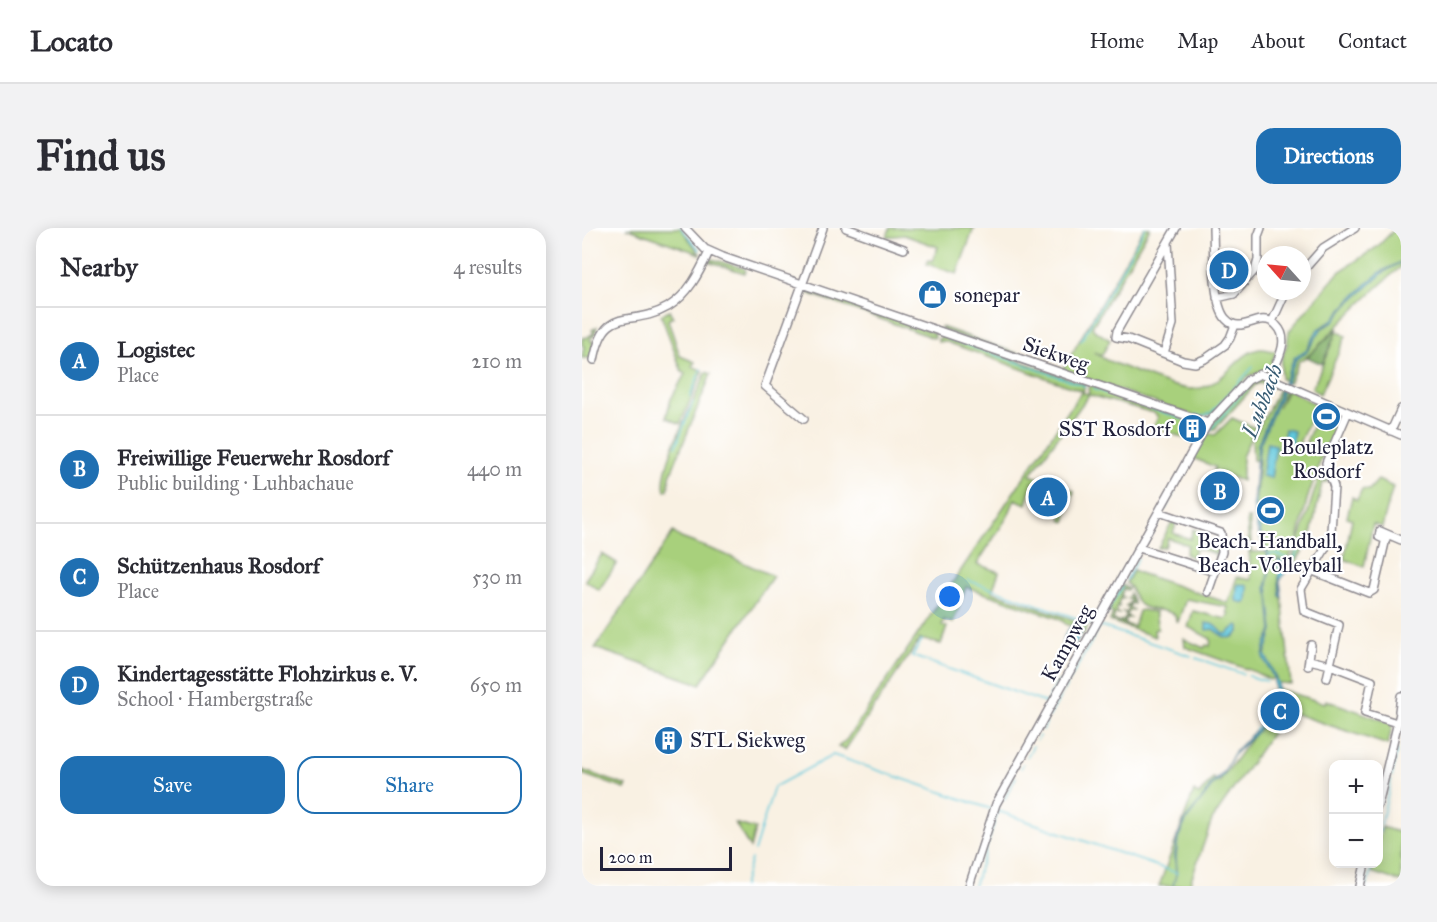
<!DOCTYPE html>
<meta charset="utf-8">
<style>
:root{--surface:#fff;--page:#f2f2f3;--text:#2b2b33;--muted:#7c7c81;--line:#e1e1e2;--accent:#1f6fb2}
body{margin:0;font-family:"IM FELL Great Primer",serif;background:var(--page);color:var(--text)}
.controls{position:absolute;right:18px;bottom:18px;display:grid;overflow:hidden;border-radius:12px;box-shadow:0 3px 15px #0003}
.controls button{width:54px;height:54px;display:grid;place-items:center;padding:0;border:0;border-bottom:2px solid var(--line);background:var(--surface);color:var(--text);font:30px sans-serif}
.compass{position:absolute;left:675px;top:18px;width:54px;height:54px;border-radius:50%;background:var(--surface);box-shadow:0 3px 15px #0003;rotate:297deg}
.scale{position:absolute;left:18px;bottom:15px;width:132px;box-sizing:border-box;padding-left:6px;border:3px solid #22223b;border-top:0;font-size:16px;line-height:21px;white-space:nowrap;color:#22223b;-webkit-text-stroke:4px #fff;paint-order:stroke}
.you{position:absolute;left:368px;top:369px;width:21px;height:21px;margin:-15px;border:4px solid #fff;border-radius:50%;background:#1a73e8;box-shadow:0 0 0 9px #1a73e833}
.badge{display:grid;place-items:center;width:39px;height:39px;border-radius:50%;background:var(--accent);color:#fff;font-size:20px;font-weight:700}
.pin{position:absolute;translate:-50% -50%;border:3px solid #fff;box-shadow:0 2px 6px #0006}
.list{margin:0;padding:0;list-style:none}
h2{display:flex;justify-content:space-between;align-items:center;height:78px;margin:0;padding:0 24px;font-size:26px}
h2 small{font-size:20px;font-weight:400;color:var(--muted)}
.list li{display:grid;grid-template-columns:39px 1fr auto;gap:18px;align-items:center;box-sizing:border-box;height:108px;padding:0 24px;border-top:2px solid var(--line)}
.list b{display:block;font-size:22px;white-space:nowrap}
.list p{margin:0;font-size:20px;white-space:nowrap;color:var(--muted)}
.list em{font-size:20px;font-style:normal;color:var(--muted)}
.actions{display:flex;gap:12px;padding:18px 24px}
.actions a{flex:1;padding:14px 0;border:2px solid var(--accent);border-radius:18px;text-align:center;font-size:21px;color:var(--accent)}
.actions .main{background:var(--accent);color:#fff}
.map{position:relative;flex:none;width:819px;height:658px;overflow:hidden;border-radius:18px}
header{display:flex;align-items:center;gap:36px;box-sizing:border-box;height:84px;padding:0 30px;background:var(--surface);border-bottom:2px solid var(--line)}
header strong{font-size:28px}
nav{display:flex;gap:33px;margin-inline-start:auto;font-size:21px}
.intro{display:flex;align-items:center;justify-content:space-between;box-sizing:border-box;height:144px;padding:0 36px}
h1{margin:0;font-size:42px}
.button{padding:15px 27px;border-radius:18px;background:var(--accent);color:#fff;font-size:21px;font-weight:700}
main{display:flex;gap:36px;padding:0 36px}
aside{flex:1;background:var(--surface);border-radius:18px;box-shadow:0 3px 15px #0003}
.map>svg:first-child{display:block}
.green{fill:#a8d07c;stroke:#65795c;stroke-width:1.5}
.forest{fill:#86b26c;stroke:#546a54;stroke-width:1.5}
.water{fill:#60c8dc;stroke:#41758c;stroke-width:1.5}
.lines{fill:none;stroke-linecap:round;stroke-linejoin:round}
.stream{stroke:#60c8dc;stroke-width:1.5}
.minor-casing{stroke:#8e8a8f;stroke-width:10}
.minor{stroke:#fff;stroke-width:7}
.labels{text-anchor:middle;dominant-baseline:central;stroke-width:4.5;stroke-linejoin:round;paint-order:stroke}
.poi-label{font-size:21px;fill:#22223b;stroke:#fff;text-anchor:start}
.street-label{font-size:21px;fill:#22223b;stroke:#fff}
.water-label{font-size:22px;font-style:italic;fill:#385c73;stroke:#fff}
</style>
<header>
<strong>Locato</strong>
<nav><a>Home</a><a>Map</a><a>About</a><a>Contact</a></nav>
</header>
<div class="intro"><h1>Find us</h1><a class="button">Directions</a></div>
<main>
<aside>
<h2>Nearby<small>4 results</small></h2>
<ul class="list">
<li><span class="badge">A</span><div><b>Logistec</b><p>Place</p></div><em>210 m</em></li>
<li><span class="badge">B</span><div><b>Freiwillige Feuerwehr Rosdorf</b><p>Public building · Luhbachaue</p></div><em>440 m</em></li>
<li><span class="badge">C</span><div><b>Schützenhaus Rosdorf</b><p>Place</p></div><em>530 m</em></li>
<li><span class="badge">D</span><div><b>Kindertagesstätte Flohzirkus e. V.</b><p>School · Hambergstraße</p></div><em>650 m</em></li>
</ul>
<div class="actions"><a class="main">Save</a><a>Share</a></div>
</aside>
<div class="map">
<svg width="819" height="658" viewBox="0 0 819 658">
<rect width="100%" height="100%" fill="#fff"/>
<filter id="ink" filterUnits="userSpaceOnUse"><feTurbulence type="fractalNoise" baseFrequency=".0167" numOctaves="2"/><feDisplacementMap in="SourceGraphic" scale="12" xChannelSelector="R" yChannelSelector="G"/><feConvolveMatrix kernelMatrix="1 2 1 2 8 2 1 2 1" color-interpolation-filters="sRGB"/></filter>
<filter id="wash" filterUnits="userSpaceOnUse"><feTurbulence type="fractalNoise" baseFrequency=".008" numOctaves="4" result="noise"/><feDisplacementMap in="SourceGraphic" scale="24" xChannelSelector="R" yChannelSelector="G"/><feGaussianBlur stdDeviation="1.35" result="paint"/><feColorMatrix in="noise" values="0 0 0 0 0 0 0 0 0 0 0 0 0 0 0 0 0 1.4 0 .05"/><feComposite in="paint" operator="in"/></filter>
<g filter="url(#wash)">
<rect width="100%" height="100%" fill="#f9f1e3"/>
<path class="green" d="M44,0H99L118,26Z
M308,0H392L375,46L345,36L346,32L351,33L356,19L322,7L305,9Z
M562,0H568L510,99L512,102L528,112L520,127L512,124L524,132C543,139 591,161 609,161C642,162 656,121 680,121C685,121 690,123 694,124L686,142L667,148L630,186L616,189L360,102L359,99L481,141Z
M814,0H819V39C785,66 756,99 725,129L717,133L707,155L699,151V133L705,116L707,103L757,44L795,19Z
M130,31L162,40L164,43L163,45L126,33Z
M226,63L246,71L250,68L352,105L353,108L352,110L223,64Z
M87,82L91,89L86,92L98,128L113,134L110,138L121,143L98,196L84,189L89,171L103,146L100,144L79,87Z
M15,99L12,108H10L8,112L10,114L12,112L11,130H0L2,119L0,116L1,109L4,110L12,105L10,102Z
M755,103L764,108L738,166L730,161Z
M361,108H367L503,156L501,165L507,166L506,160L509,157L618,196L619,200L609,196L608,198L613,200L612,204L618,203L611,214L572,198L576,189L572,185L507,167L448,247L492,263L483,294L479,292L487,266L451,254L444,276L433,271L426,288L395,336L417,344L410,364L506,397L501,407L500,401L492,397H485L478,391L384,359L371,395L362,392L360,397L365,399L359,416L338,411L263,522L256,519L265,511L500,163L362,113L356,114V111Z
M124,144L129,146L88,248L86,262L83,263C75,241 115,168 124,144Z
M677,149L694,157L692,160L681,155L674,156L633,201L627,202L625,201L661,159Z
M699,157L705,160L696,179L705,163L707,162L735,177L717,215L730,220L729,223L740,228L725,272L716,312L704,335L696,331L698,368L700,369L709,456L696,455L693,449L688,452L673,444L603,419L602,411L622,420L624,417L628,418L629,411L606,399L611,383L644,391L647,385L645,384L646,379L604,371L596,394L594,393L593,387C582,380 571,384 560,378C550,373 553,360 544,355L551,343L646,375L655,349L669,352L665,290H668L669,324H686L679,307L673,276L677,233L671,232L670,213Z
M738,181L760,190L746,223L724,214Z
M650,190L673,200L660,229V253L632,243L633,239L611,230L624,205L633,207Z
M739,245L745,253H748L740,255L728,311L712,337L709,332C723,304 727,273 739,245Z
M796,252L811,259L800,299L791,296L782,339L762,331L770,291L765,289L770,269L775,272L780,261L787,262Z
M590,294L594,296L591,305L608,311L611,301L618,304L616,313L632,319L635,310L638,309V315L632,336L634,326L614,320L610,329L603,326L606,317L586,310L583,319L576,320Z
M91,304L99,310L140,325L191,348L118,456L13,420Z
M20,326L35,335L17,362L3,352Z
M540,357L546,360L545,362L541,361L539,369L542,370L538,371L536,377L539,379L535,378L534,384L537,386H533L531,392L541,395L538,393L542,392L544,387L541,384L545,385L547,379L544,378L548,375L549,372L546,371L548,365L552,376L549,375L547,380L551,382L546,383L545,388L548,390H544L542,396L552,399L557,383L560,382L573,384L576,401L572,402L573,409L528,393L531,385L525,383Z
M695,461L743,475L744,472L809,495L810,498L806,517L705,483L630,592L607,658H577L612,563L617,567L631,550L637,555L639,552L690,482L693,475Z
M0,542L45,558L43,561L0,546Z
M153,595L173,601L168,620Z
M800,599L819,605V654L789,644L791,636H796L797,613Z"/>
<path class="forest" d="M756,100L740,136L725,129Z"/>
<path class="water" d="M819,34L802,44L765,77L752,94L740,100L724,125L714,131L678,216L674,247L673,276L679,307L687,328L686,359L691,403L683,426L696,455L694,474L674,505L651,527L641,548L630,558L605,591L596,610L594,629L595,643L591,658L594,647L593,627L595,609L604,591L618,574L629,557L642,544L654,522L676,500L692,473V451L681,429L684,415L690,403L687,368L684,360L687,347L685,325L675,301L671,276L676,216L712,130L725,121L736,101L750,93L767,73L789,52L799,44Z
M703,201L712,203L709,219L700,218Z
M685,215L694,217L689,250L680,248Z
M696,331L707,338L698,353L700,369L698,368Z
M657,356L666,358L665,374L663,375L654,373L655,358Z
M624,395L633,397L642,406L646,405L655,397L657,398V404C648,415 640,408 631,401L624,402Z
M492,397L498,398L500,401L496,412L489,421L483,423L480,416C483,408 484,401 492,397Z"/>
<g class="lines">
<path class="stream" d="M99,0L118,22
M365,110L503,158
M499,113L563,0
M511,161L601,191
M108,169L119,141
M614,187L621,188L629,185L671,139
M608,193L615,196
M628,202L671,153
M94,218L111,174
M612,229L624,208
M601,249L608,236
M583,281L592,265
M564,316L579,290
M687,326H694L706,331
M711,332L723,312
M385,352L511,396
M544,352L556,330
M524,387L540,359
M340,412L330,428L464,475L475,455L479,453
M614,430L661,446
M666,448L684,453
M467,489L518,398L609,428
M461,502L464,495
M674,502L688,481
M455,512L457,508
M445,529L451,518
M439,540L441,536
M810,548L815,521
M422,572L434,549
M799,596L809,552
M797,604L798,601
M172,623L192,559L251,527L409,581
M161,658L169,631
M392,658L416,583L595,645
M785,658L790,636"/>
</g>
</g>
<g filter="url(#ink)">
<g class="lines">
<defs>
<path id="minor" d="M103,0L123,21L141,29L626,195L666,152L678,146L819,207
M264,0L322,21
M594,0L535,103L534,109L546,111L601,133L613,135L623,131L643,117L648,110L653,97
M631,0C632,21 630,76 644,91C655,103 666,94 678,92C685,91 691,93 695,98C709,112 694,135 688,150
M720,44L741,20L773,0
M635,70L652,66L673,42L676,32V8L679,0
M690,94L704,63
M582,125L591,96L586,15
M12,132C23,74 48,101 86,79C107,66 117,45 127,24
M766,184L744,235L752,259L749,303L743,321L719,361L722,383L757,397L748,437L790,453L783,485L815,495
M222,191L183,158L241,0
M809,203L819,181
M577,284L639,305L640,324L626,364
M804,312L797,309L798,303L805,306
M557,320L633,344
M731,343L787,365L792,362L805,306L819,312
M727,432L748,437L745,450
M726,438L729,417
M817,483L819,468
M796,577L819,481
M387,658L414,576L626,195
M778,658L783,636"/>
</defs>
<use href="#minor" class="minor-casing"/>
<use href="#minor" class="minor"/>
</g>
</g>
<defs>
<symbol id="shop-disc" viewBox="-11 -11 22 22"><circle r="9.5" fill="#1f6fb2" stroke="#fff"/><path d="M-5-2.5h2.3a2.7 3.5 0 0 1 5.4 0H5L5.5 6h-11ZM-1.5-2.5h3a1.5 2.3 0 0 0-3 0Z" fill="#fff"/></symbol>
<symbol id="stadium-disc" viewBox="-11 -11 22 22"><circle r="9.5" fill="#1f6fb2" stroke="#fff"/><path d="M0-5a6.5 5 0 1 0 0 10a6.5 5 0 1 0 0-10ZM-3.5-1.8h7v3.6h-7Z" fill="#fff"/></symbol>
<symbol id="building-disc" viewBox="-11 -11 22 22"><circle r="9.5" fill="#1f6fb2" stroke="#fff"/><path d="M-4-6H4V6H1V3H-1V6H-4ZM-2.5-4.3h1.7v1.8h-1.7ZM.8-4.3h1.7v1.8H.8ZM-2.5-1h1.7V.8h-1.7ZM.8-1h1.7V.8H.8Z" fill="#fff"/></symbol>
</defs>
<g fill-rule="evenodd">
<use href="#shop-disc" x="334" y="50" width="33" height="33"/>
<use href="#stadium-disc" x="728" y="172" width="33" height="33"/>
<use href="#building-disc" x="594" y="184" width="33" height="33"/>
<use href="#stadium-disc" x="672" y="266" width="33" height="33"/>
<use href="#building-disc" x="70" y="496" width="33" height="33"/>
</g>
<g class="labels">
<g class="poi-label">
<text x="372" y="67">sonepar</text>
<text x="589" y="201" text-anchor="end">SST Rosdorf</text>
<text x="745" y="219" text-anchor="middle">Bouleplatz<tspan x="745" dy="24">Rosdorf</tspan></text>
<text x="688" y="313" text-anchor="middle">Beach-Handball,<tspan x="688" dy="24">Beach-Volleyball</tspan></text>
<text x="108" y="512">STL Siekweg</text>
</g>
<g class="street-label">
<text transform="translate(474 126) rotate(19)">Siekweg</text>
<text transform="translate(485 415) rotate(-61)">Kampweg</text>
</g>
<g class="water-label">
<text transform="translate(680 173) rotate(-69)">Luhbach</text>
</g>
</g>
</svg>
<div class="controls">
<button>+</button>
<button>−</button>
</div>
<svg class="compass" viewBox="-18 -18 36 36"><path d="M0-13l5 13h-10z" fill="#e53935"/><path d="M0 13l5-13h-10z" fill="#7c7c81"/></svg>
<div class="scale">200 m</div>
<div class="you"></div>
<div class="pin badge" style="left:466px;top:269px">A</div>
<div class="pin badge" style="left:638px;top:263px">B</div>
<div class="pin badge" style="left:698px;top:483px">C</div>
<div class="pin badge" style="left:647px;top:42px">D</div>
</div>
</main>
